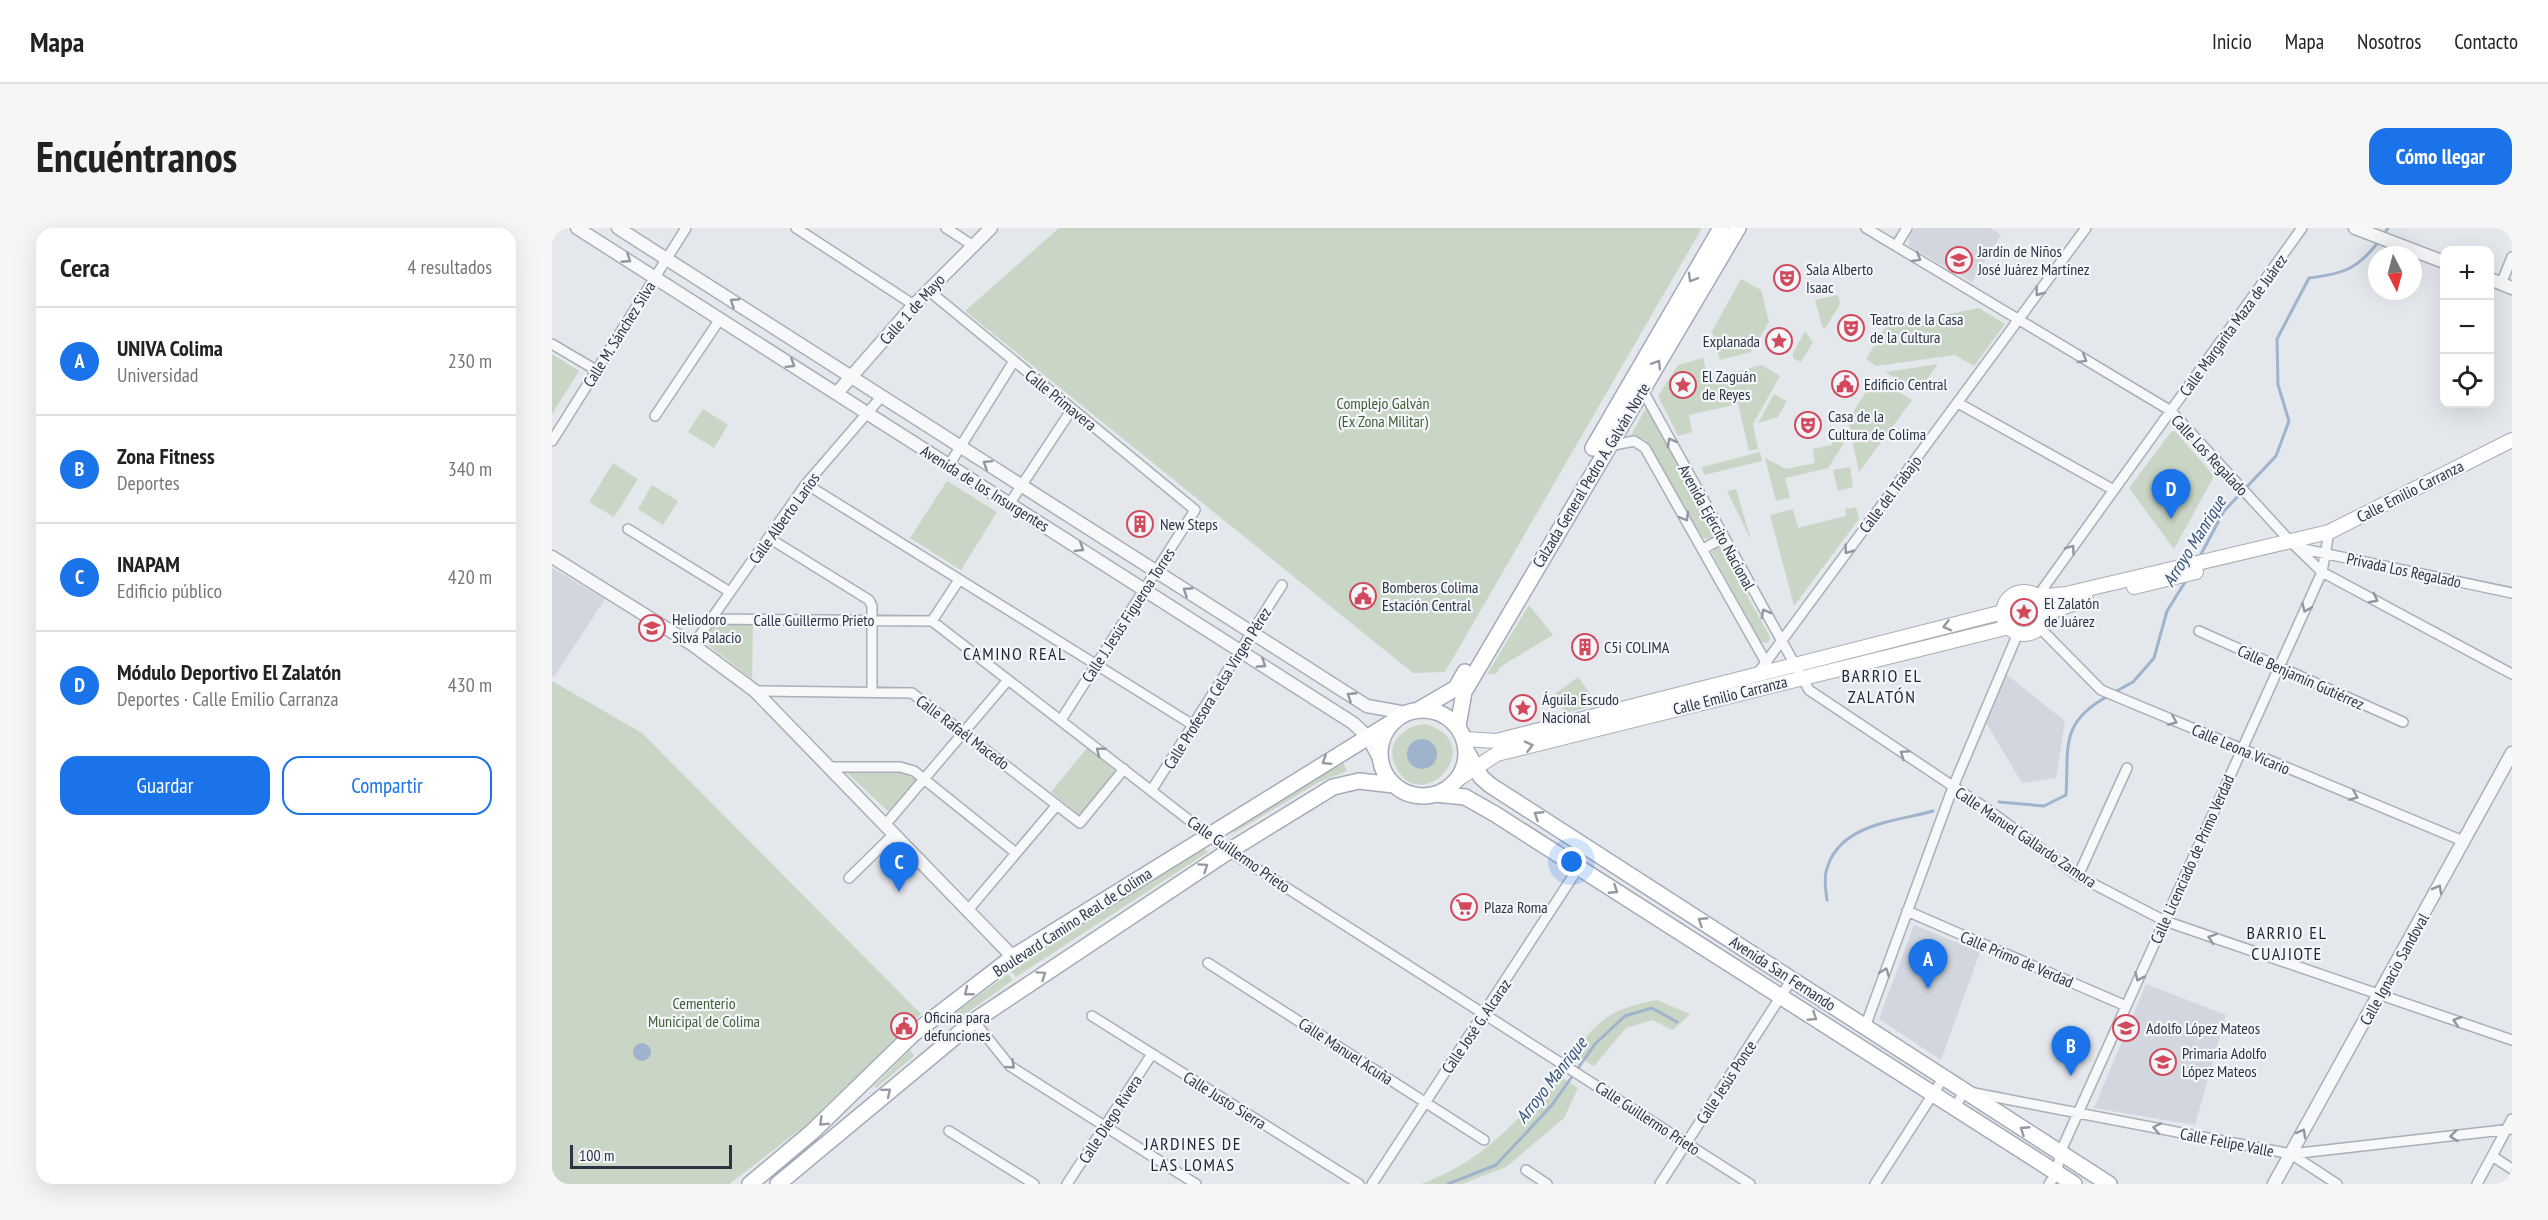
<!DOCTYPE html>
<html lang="es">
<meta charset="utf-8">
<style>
:root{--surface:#fff;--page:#f6f6f6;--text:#222;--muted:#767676;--line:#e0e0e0;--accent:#1a73e8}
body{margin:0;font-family:"PT Sans Narrow",sans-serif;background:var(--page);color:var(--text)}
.controls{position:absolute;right:18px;top:18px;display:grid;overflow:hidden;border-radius:12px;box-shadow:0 6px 24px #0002}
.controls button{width:54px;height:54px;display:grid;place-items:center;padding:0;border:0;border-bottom:2px solid var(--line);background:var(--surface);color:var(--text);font:30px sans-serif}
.compass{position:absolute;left:1816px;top:18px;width:54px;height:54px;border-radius:50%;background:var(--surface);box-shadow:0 6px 24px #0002;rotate:174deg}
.scale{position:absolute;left:18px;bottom:15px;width:162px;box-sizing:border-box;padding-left:6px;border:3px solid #2b3445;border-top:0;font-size:16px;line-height:21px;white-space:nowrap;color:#2b3445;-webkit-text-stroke:4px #f4f6f9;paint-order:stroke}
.you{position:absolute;left:1020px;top:634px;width:21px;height:21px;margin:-15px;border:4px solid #fff;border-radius:50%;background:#1a73e8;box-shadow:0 0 0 9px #1a73e833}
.badge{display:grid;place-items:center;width:39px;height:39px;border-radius:50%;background:var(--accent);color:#fff;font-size:20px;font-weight:700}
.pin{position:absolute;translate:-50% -50px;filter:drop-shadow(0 2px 3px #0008)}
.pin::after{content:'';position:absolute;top:32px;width:21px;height:18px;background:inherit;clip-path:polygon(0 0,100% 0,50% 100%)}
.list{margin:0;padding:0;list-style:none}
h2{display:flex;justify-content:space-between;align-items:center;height:78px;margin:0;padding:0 24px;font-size:26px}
h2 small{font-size:20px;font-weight:400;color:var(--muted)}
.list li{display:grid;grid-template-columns:39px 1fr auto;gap:18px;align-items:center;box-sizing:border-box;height:108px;padding:0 24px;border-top:2px solid var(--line)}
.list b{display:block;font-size:22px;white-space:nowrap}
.list p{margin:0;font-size:20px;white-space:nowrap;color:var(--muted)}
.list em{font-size:20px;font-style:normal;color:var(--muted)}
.actions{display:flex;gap:12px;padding:18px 24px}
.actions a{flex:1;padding:14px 0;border:2px solid var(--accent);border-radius:18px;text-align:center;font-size:21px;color:var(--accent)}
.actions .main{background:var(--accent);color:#fff}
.icon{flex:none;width:33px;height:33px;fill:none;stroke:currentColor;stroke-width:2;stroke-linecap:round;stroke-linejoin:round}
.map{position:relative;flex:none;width:1960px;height:956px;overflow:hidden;border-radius:18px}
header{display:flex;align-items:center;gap:36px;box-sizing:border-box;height:84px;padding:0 30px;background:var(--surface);border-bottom:2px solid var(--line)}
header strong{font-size:28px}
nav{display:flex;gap:33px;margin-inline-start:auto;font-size:21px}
.intro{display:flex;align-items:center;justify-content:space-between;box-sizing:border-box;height:144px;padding:0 36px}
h1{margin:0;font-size:42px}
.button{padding:15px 27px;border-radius:18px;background:var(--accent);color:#fff;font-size:21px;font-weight:700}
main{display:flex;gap:36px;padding:0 36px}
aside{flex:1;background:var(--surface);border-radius:18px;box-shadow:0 6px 24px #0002}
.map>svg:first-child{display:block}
.built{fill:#d2d6de}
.green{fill:#c9d6c5}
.water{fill:#9fb4cc}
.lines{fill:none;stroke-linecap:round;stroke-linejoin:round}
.stream{stroke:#9fb4cc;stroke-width:3}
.minor-casing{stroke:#a9aeb7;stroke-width:12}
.tertiary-casing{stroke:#a9aeb7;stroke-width:15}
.secondary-casing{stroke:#a9aeb7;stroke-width:16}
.primary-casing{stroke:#a3abb8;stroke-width:18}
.minor{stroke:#f7f8fa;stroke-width:9}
.tertiary{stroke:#f7f8fa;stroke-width:12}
.secondary{stroke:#fff;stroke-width:14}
.primary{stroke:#fff;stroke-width:15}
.oneway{stroke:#9196a0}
.oneway2{stroke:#959aa2}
.labels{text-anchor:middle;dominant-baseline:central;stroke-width:4.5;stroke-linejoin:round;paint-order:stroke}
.poi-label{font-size:16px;fill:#2b3445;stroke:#f4f6f9;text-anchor:start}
.street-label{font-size:16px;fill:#2b3445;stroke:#f4f6f9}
.park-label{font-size:16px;fill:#3f6138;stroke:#f4f6f9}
.water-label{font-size:18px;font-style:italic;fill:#34527a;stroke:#f4f6f9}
.neighbourhood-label{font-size:18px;letter-spacing:1.5px;fill:#1d2536;stroke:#f4f6f9}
</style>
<header>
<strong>Mapa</strong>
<nav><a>Inicio</a><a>Mapa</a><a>Nosotros</a><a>Contacto</a></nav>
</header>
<div class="intro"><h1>Encuéntranos</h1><a class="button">Cómo llegar</a></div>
<main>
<aside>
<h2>Cerca<small>4 resultados</small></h2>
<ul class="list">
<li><span class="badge">A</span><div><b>UNIVA Colima</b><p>Universidad</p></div><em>230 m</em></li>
<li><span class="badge">B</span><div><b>Zona Fitness</b><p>Deportes</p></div><em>340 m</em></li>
<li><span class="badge">C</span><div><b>INAPAM</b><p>Edificio público</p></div><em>420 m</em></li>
<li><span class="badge">D</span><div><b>Módulo Deportivo El Zalatón</b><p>Deportes · Calle Emilio Carranza</p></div><em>430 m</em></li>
</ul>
<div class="actions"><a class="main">Guardar</a><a>Compartir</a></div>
</aside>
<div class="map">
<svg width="1960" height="956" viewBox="0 0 1960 956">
<rect width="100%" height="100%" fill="#e4e7ec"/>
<path class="built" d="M1363,0H1438L1449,7L1420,54L1357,18V9Z
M0,340L53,371L2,449L0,447Z
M1454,446L1513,493L1504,550L1470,555L1433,493Z
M1362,697L1428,724L1389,832L1327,791Z
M1594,756L1674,787L1643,897L1542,880Z"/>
<path class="green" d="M507,0H1150L893,444L861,445L413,83Z
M1189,51L1209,62L1217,94L1199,124L1168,132L1160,103Z
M1286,67L1288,76L1273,101L1270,98L1263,72Z
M1427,80L1453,96L1422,138L1403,127L1324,138L1314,131L1339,90L1349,96Z
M1253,103L1261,114L1249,134L1241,130V125Z
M0,126L27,143L0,186Z
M1151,130L1156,151L1210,137L1228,148L1201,196L1206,221L1197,223L1186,176L1137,187L1140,204L1126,208L1106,168L1126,137Z
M1386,136L1366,164L1333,144H1334Z
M1323,150L1360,172L1307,244L1296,192Z
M1222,166L1235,173L1226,189L1206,195Z
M1095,178L1163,304L1159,311L1151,310L1098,218L1093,212L1079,207Z
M151,181L176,197L162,220L136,204Z
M1623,203L1662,248L1622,321L1577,260L1619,204Z
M1287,205L1292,215L1276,240L1233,250L1238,270L1224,273L1213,230L1234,241L1263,235L1261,221L1279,217Z
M1208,224L1210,233L1152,247L1150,239Z
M61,235L86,251L62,289L37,274Z
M1298,239L1301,259L1286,263L1281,242Z
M395,253L445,284L409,342L358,310Z
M100,257L126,273L111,297L86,281Z
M1184,261L1199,312L1175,263Z
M1304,279L1307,291L1242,378L1218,287L1241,281L1246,300L1294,288L1293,281Z
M1164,318L1169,320L1218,409L1216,415L1209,414L1160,325Z
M977,377L1001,407L948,439L944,446H935Z
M163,396L201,397L200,451L151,413Z
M1026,449L1046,477L1013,485L1004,465Z
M0,453L90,505L369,786L254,897L177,956H0Z
M873,496C938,514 872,589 845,541C831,518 850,498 873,496Z
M535,520L564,544L529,588L499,564Z
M791,534L795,543L767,554L682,605L677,602Z
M349,542L360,545L367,552L338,585L293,543Z
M650,619L656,624L464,749L459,743Z
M456,746L461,752L408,790L403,785Z
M1105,772L1138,786L1121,802L1100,792L1074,800L1042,838L1021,826C1048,789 1060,781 1105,772Z
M358,822L362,828L324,860L322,858Z
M1007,848L1026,860L1012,890L954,939L910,956H869C933,932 961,895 1007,848Z"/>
<path class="water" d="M855 526a15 15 0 1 1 30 0a15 15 0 1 1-30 0Z
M81 824a9 9 0 1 1 18 0a9 9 0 1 1-18 0Z"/>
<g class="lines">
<path class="stream" d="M1831,8L1836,0
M1647,330L1672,283L1724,228L1737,193L1726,157L1725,111L1757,50C1791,46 1806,41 1827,13
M1561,465L1581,454L1602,430L1615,383L1635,351
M1447,574L1492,578L1514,567C1517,519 1507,495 1556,468
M1275,672C1274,664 1272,652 1274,644C1285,596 1342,594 1381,583
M896,956L944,937L1000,877L1043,816L1073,788L1100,780L1125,794"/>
<defs>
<path id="minor" d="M244,0L362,77
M394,0L420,17
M1314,0L1619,183L1737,312L1770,344L1960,446
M1344,18L1355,0
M1949,56L1960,29
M376,62L643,282L509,492
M0,116L44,142
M1090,161L1257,462L1438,583L1526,648L1613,693L1960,812
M1406,175L1560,261
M103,188L168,91
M0,213L134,0
M1057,218L1082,213L1093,220L1216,438
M397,237L462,133
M254,256L641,497
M458,275L520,181
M76,301L178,364
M217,310L317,372L320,378V464
M1747,320L1960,365
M1151,321L1171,310
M1485,369L1750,0
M158,391L380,393L677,623L1198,956
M380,393L407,352
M1487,399L1549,462L1911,613
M1647,403L1851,494
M141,417L254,256L330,168
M1206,445L1534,0
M203,463L360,465L528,595L572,541
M277,539H348L362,543L464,625
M599,563L730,357
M333,597L456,452
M1526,648L1575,540
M297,650L342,606
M416,682L505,577
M1355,683L1574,778
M656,735L932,912
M540,788L807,956
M422,793L458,838L644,956
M1313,799L1401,559L1466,405
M1403,880L1412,863L1739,926L1960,901
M397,903L482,956
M1739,926L1785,956
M1940,928L1960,941
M974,942L995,956
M515,956L600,826
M820,956L1027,639
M1108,956L1240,751
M1323,956L1392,849
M1497,956L1505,945L1508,925L1770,344L1777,304
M1925,956L1960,891"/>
<path id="tertiary" d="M25,0L801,495L815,508L828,532
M66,0L815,478L854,485
M1803,0L1892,34
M1938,51L1960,60
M285,165L362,77L439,0
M0,329L141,417L203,463L461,729
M1722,956L1960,525"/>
<path id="secondary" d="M1582,359L1644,344
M1451 385a21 21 0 1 1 42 0a21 21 0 1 1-42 0Z
M1485,369L1514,366L1777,304L1960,212
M1493,386L1534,371
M912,511L944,513L1451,384
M906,551L945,526L1457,399"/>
<path id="primary" d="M1041,220L1169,0
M868,481L904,460L913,444
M828 525a43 43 0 1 1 86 0a43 43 0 1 1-86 0Z
M906,498L912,464L1186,0
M915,524L929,549L938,557L1557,956
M883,566L913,569L943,586L1522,956
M198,956L260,904L361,806L461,729L842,493
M226,956L422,793L677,623L781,559L807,553L842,557"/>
</defs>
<use href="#minor" class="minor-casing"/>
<use href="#tertiary" class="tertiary-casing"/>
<use href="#secondary" class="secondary-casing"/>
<use href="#primary" class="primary-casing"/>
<use href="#minor" class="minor"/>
<use href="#tertiary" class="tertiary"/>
<use href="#secondary" class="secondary"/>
<use href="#primary" class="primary"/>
</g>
<defs><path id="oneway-chevron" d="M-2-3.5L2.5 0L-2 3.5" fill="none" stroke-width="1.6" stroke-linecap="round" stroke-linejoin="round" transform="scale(1.5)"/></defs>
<g class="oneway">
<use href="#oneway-chevron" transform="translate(1365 30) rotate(31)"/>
<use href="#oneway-chevron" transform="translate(75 31) rotate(33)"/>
<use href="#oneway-chevron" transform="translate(1487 64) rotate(127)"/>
<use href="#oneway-chevron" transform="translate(182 74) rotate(-147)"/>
<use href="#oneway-chevron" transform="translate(1531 131) rotate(31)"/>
<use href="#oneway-chevron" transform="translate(239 136) rotate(32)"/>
<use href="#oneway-chevron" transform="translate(1119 214) rotate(-119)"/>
<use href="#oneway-chevron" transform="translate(435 236) rotate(-148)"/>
<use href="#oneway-chevron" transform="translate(1133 289) rotate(60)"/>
<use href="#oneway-chevron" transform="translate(528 320) rotate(32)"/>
<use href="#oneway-chevron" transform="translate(1519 321) rotate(-55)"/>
<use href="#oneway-chevron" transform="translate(1296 322) rotate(127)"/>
<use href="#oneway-chevron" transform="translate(635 363) rotate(-147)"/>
<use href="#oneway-chevron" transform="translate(1822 371) rotate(28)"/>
<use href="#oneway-chevron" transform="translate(1754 380) rotate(114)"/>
<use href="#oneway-chevron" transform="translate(1213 385) rotate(-119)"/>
<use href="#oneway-chevron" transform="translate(710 436) rotate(33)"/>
<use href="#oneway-chevron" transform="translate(799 468) rotate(-147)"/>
<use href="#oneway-chevron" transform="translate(1621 493) rotate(23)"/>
<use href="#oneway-chevron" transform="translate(548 523) rotate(-142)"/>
<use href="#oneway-chevron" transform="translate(1352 526) rotate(-146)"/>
<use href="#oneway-chevron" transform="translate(1802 568) rotate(23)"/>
<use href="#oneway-chevron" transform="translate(1886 661) rotate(-62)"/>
<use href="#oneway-chevron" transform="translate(1660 710) rotate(-161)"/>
<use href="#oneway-chevron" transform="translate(1333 744) rotate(-70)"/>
<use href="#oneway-chevron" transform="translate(1587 749) rotate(114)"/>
<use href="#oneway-chevron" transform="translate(1905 793) rotate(-161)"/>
<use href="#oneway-chevron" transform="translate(459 837) rotate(42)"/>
<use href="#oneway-chevron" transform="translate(1605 900) rotate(-169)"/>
<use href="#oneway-chevron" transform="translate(1750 905) rotate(-61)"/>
<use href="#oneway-chevron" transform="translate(1902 908) rotate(174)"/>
</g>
<g class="oneway2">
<use href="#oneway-chevron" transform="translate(1140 50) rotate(120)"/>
<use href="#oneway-chevron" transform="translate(1105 136) rotate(-58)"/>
<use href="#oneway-chevron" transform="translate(1395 398) rotate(166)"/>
<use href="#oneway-chevron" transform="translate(977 518) rotate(-14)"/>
<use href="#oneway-chevron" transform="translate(774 533) rotate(148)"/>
<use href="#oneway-chevron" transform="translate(986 587) rotate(-147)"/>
<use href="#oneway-chevron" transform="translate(652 639) rotate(-34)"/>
<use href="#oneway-chevron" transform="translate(1062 662) rotate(33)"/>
<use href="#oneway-chevron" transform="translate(1150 693) rotate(-147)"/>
<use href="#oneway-chevron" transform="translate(490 747) rotate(-34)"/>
<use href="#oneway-chevron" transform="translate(416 764) rotate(142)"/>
<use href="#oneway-chevron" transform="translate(1261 789) rotate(33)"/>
<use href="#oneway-chevron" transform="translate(335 864) rotate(-40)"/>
<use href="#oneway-chevron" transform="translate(271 894) rotate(136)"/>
<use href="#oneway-chevron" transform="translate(1472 902) rotate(-147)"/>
</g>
<defs>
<symbol id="school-ring" viewBox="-11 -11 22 22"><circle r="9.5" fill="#f4f6f9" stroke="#d1495b" stroke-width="1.5"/><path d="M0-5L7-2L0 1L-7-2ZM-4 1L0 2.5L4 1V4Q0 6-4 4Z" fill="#d1495b"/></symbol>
<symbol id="theatre-ring" viewBox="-11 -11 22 22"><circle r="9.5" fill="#f4f6f9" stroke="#d1495b" stroke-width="1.5"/><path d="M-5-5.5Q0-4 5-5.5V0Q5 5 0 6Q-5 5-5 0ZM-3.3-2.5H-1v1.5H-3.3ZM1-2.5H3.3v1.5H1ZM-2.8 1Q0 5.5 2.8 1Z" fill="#d1495b"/></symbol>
<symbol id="sight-ring" viewBox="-11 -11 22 22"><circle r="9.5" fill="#f4f6f9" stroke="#d1495b" stroke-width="1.5"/><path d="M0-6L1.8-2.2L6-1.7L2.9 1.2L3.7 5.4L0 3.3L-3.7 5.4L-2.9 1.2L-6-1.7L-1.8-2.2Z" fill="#d1495b"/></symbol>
<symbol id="civic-ring" viewBox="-11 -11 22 22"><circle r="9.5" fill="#f4f6f9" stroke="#d1495b" stroke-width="1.5"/><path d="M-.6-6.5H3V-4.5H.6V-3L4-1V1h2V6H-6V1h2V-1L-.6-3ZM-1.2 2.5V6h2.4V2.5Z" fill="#d1495b"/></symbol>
<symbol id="building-ring" viewBox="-11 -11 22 22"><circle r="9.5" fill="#f4f6f9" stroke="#d1495b" stroke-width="1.5"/><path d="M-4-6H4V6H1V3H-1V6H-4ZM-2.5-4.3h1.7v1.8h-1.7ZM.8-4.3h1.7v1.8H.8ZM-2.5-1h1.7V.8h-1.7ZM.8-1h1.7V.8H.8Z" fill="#d1495b"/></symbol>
<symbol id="supermarket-ring" viewBox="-11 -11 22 22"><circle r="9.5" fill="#f4f6f9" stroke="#d1495b" stroke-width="1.5"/><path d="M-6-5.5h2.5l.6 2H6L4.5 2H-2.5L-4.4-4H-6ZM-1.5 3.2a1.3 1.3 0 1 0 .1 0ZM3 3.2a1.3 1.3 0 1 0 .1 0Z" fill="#d1495b"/></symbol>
</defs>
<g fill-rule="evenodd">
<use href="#school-ring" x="1392" y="17" width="30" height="30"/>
<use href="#theatre-ring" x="1220" y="35" width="30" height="30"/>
<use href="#theatre-ring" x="1284" y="85" width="30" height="30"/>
<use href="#sight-ring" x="1212" y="98" width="30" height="30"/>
<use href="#civic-ring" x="1278" y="141" width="30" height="30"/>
<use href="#sight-ring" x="1116" y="142" width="30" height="30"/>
<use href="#theatre-ring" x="1241" y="182" width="30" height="30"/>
<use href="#building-ring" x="573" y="281" width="30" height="30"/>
<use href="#civic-ring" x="796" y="353" width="30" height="30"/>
<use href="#sight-ring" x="1457" y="369" width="30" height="30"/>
<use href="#school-ring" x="85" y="385" width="30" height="30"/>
<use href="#building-ring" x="1018" y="404" width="30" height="30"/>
<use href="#sight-ring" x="956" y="465" width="30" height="30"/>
<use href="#supermarket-ring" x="897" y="664" width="30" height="30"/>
<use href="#civic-ring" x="337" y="783" width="30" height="30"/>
<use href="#school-ring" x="1559" y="785" width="30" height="30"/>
<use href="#school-ring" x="1596" y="819" width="30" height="30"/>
</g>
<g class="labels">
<g class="poi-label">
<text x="1426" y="23">Jardín de Niños<tspan x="1426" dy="18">José Juárez Martínez</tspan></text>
<text x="1254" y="41">Sala Alberto<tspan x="1254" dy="18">Isaac</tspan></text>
<text x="1318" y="91">Teatro de la Casa<tspan x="1318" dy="18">de la Cultura</tspan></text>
<text x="1208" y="113" text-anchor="end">Explanada</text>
<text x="1150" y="148">El Zaguán<tspan x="1150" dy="18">de Reyes</tspan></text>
<text x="1312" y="156">Edificio Central</text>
<text x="1276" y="188">Casa de la<tspan x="1276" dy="18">Cultura de Colima</tspan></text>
<text x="608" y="296">New Steps</text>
<text x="830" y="359">Bomberos Colima<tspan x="830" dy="18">Estación Central</tspan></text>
<text x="1492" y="375">El Zalatón<tspan x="1492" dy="18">de Juárez</tspan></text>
<text x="120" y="391">Heliodoro<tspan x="120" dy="18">Silva Palacio</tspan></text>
<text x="1052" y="419">C5i COLIMA</text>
<text x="990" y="471">Águila Escudo<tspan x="990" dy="18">Nacional</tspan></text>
<text x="932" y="679">Plaza Roma</text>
<text x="372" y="789">Oficina para<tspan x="372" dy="18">defunciones</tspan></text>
<text x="1594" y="800">Adolfo López Mateos</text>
<text x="1630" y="825">Primaria Adolfo<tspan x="1630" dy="18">López Mateos</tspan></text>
</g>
<g class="street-label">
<text transform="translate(360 81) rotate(-48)">Calle 1 de Mayo</text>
<text transform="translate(1681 97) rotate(-54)">Calle Margarita Maza de Juárez</text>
<text transform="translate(67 106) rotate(-58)">Calle M. Sánchez Silva</text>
<text transform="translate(509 172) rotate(39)">Calle Primavera</text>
<text transform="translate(1658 227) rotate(47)">Calle Los Regalado</text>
<text transform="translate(1039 247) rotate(-59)">Calzada General Pedro A. Galván Norte</text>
<text transform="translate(433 260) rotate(32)">Avenida de los Insurgentes</text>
<text transform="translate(1858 263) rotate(-27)">Calle Emilio Carranza</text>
<text transform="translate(1338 266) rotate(-53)">Calle del Trabajo</text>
<text transform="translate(232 290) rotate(-54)">Calle Alberto Larios</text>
<text transform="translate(1165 299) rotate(61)">Avenida Ejército Nacional</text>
<text transform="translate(1852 342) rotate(12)">Privada Los Regalado</text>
<text transform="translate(576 387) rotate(-57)">Calle J. Jesús Figueroa Torres</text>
<text x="262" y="392">Calle Guillermo Prieto</text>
<text transform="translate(1749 449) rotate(24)">Calle Benjamín Gutiérrez</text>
<text transform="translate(665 460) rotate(-58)">Calle Profesora Celsa Virgen Pérez</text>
<text transform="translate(1178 467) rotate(-14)">Calle Emilio Carranza</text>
<text transform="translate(411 504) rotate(37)">Calle Rafaél Macedo</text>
<text transform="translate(1689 521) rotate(23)">Calle Leona Vicario</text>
<text transform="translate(1474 609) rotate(34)">Calle Manuel Gallardo Zamora</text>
<text transform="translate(687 626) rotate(35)">Calle Guillermo Prieto</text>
<text transform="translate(1640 631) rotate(-66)">Calle Licenciado de Primo Verdad</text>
<text transform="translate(520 694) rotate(-33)">Boulevard Camino Real de Colima</text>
<text transform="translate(1465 731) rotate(23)">Calle Primo de Verdad</text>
<text transform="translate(1842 741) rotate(-61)">Calle Ignacio Sandoval</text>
<text transform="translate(1231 745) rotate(33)">Avenida San Fernando</text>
<text transform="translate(924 798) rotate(-56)">Calle José G. Alcaraz</text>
<text transform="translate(794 823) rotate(33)">Calle Manuel Acuña</text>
<text transform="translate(1174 854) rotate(-57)">Calle Jesús Ponce</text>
<text transform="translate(673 872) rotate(32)">Calle Justo Sierra</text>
<text transform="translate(1096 890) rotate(33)">Calle Guillermo Prieto</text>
<text transform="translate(558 891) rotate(-57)">Calle Diego Rivera</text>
<text transform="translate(1675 914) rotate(11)">Calle Felipe Valle</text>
</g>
<g class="park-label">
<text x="831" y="175">Complejo Galván<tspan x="831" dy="18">(Ex Zona Militar)</tspan></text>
<text x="152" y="775">Cementerio<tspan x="152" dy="18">Municipal de Colima</tspan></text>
</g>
<g class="water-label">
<text transform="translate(1642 313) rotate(-58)">Arroyo Manrique</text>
<text transform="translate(999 852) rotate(-52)">Arroyo Manrique</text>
</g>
<g class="neighbourhood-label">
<text x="463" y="425">CAMINO REAL</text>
<text x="1330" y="447">BARRIO EL<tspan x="1330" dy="21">ZALATÓN</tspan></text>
<text x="1735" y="704">BARRIO EL<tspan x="1735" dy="21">CUAJIOTE</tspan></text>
<text x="641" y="915">JARDINES DE<tspan x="641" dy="21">LAS LOMAS</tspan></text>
</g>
</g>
</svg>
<div class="controls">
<button>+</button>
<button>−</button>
<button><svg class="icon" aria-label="locate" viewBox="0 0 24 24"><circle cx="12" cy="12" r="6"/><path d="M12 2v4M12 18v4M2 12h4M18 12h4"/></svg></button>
</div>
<svg class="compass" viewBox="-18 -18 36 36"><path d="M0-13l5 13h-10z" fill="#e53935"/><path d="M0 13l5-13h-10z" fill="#767676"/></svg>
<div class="scale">100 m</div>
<div class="you"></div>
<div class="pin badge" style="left:1376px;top:761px">A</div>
<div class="pin badge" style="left:1519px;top:848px">B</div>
<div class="pin badge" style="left:347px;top:664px">C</div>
<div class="pin badge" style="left:1619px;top:291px">D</div>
</div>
</main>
